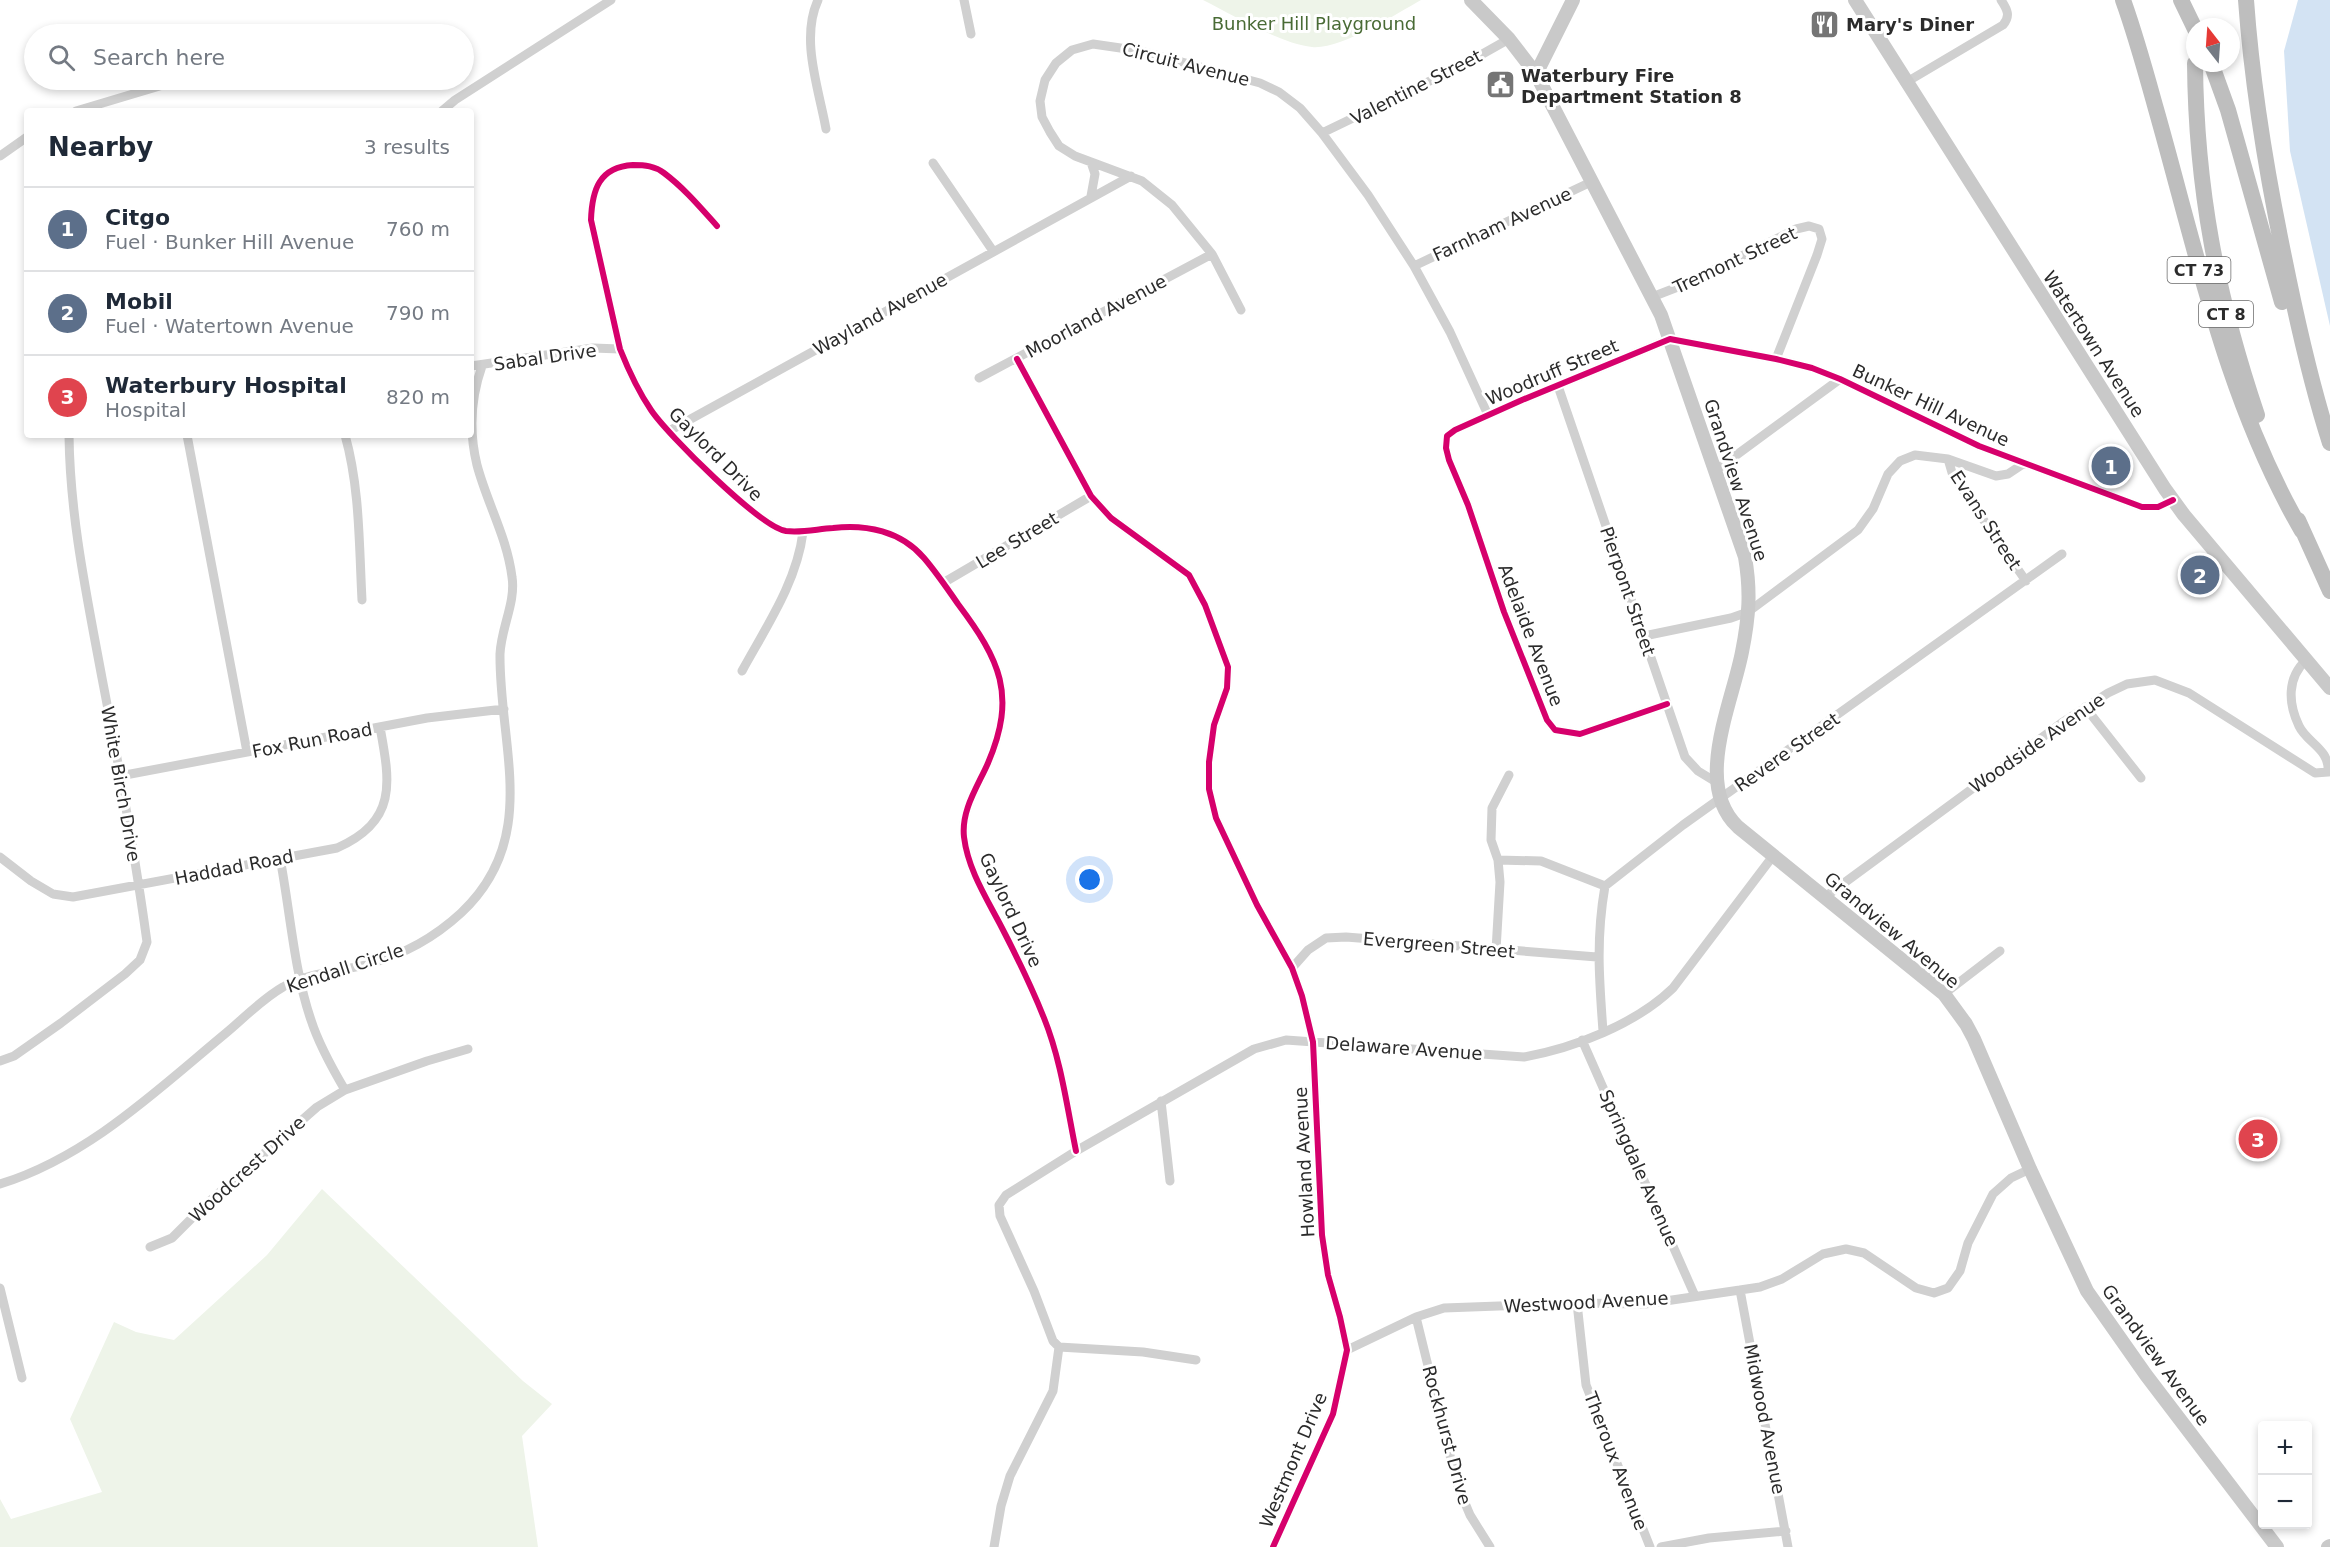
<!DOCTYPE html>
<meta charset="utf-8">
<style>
:root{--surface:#fff;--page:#f2f2f3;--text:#1f2937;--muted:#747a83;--line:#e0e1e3;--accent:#0b8043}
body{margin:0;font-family:"DejaVu Sans",sans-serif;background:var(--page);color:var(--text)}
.controls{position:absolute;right:18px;bottom:18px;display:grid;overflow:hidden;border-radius:6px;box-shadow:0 3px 9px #0003}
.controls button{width:54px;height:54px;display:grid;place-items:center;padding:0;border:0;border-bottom:2px solid var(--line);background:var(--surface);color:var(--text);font:30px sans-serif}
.compass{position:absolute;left:2186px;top:18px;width:54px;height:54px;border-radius:50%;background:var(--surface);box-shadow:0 3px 9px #0003;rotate:343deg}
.you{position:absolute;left:1090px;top:880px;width:21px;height:21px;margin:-15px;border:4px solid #fff;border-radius:50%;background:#1a73e8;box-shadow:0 0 0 9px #1a73e833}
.badge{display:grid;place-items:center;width:39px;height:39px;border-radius:50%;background:var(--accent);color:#fff;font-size:20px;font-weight:700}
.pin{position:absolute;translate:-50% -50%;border:3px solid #fff;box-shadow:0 2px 6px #0006}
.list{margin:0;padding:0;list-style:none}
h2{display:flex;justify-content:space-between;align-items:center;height:78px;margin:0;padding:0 24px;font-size:26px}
h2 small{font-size:20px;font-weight:400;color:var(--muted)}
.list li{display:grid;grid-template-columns:39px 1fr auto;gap:18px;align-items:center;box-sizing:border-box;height:84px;padding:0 24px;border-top:2px solid var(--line)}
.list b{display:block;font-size:22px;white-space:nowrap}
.list p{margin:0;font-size:20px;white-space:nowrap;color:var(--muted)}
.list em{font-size:20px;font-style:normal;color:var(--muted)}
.icon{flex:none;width:33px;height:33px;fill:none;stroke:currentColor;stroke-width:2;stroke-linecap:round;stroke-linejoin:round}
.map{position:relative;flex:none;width:2330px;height:1547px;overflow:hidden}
.search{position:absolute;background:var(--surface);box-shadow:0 3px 9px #0003;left:24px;top:24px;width:450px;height:66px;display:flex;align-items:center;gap:15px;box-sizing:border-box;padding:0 21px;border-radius:33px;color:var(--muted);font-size:22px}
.panel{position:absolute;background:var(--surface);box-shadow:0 3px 9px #0003;left:24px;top:108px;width:450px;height:330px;border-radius:6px}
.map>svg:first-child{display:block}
.green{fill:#eef4e9}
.water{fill:#d3e3f3}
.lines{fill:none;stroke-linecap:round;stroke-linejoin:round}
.street{stroke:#d0d0d0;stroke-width:9}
.secondary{stroke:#c9c9c9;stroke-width:14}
.highway{stroke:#bebebe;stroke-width:16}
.cycleway-casing{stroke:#fff;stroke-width:10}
.cycleway{stroke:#d6006c;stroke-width:6}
.labels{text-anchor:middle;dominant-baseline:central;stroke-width:6;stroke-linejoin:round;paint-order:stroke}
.shield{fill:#fff;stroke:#6b6b6b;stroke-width:1.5}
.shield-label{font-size:16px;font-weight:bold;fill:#2b2b2b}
.park-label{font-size:18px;fill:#496b35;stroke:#fff}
.poi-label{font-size:18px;font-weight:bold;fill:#2b2b2b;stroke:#fff;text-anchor:start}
.street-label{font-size:18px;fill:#2b2b2b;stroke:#fff}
</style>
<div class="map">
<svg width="2330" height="1547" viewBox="0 0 2330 1547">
<rect width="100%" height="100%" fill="#fff"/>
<path class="green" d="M1203,0H1421C1396,14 1340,50 1312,47C1279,43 1233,15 1203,0Z
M322,1189L523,1381L552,1404L522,1436L538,1547H0V1499L11,1519L102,1492L70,1419L114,1322L136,1332L174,1340L267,1255Z"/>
<path class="water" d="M2298,0H2330V326L2290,151L2284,51Z"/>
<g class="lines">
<path class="street" d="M818,0C800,39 819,89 826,129
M964,0L971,34
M1905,83L2003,25C2011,16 2007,9 2001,0
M76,111L173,82L190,84
M442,111L455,100L611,0
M1322,133L1463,65L1509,39
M0,156L27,137
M1091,162L1095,174L1091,196
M933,163L993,251
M717,226C700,207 684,188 664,173C655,166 645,165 633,165C599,167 592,190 591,220L620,349C628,369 638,391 651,410C667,434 760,527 786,531C802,533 817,529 833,528C866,524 901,531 924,558C936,572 947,588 958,604C1000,660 1017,695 988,763C978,786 961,810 964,837C968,870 987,899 1002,928C1017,957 1032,988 1044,1018C1061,1060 1067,1107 1076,1151
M1414,266L1591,182
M1652,297L1683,285L1796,229L1809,226L1819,229L1822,239L1817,255L1776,359
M1241,310L1212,254L1172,205L1142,181L1075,156L1059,146L1050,132L1042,117L1040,101L1045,80L1056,63L1072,50L1093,44L1141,51L1260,83L1279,92L1300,108L1322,133L1368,195L1414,266L1450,332L1488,415
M1017,359L1091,496L1111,518L1189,575L1205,605L1228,667L1227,688L1214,725L1209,762V789L1216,818L1257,905L1292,968L1302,996L1313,1042L1322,1235L1328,1275L1340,1317L1347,1350L1333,1414L1273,1547
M471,366L593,348L620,349
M979,378L1212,254
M1558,386L1685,757L1698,771L1716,782
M669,431L1131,176
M187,435L247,752
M345,435C360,488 359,545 362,600
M1948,459L1953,476L2026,581
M1716,470L1840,379
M943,583L1091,496
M1644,636L1731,618L1748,612L1858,530L1873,509L1888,474L1900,461L1915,455L1948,459L1996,476L2008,474L2023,464
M742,671C766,627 797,582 803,532
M1667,704L1580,734L1555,730L1547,720L1504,612L1468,505L1449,460L1446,448L1447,436L1455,430L1522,400L1670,339L1776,359L1812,368L1840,379L1979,446L2142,507H2158L2173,500
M2085,707L2141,778
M120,776L427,718L504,709
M0,857L31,881L53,894L73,897L337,848C398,821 390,782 380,727
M280,858C290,910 294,971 311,1020C319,1045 332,1068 345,1090
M1498,860L1541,861L1605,886L1683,825L2062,554
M1825,897L2063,722L2108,693L2127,684L2155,680L2189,693L2315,773L2328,772C2330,749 2307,743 2299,726C2288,703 2287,678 2306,660
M1496,950L1500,882L1498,860L1491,840L1492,808L1509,775
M1292,968L1308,950L1326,938L1346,937L1597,957
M1944,994L2000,951
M1603,1031C1599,978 1596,938 1605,886
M1582,1040L1695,1296
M0,1061L14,1056L61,1023L125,974L140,960L147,942C135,854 119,766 102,678C87,597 70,518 69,435
M1161,1101L1170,1181
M0,1184C88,1157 157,1090 226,1033C244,1018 262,999 283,987C305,973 343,971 369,964C402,955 435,937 461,913C541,838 499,747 500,654C501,628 516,602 512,577C507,537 487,503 477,465C469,432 471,397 482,366
M150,1247L172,1238L203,1207L317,1107L345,1090L427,1061L468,1049
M0,1288L22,1378
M1740,1290L1788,1547
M1577,1303L1586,1385L1650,1547
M1416,1317L1457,1484L1470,1515L1490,1547
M1347,1350L1416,1317L1444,1308L1577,1303L1645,1304L1740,1290L1760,1287L1782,1279L1823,1254L1846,1249L1864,1253L1916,1288L1934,1293L1948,1288L1960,1271L1968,1243L1993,1194L2011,1178L2030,1169
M1196,1360L1143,1352L1059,1347L1053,1341L1034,1291L1000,1216L999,1205L1006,1195L1076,1151L1254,1049L1286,1040L1524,1057C1574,1048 1636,1024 1673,988L1773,856
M994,1547L1001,1506L1010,1476L1053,1391L1059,1347
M1661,1547L1709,1538L1786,1531"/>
<path class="secondary" d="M1471,0L1509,39L1536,74L1661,315L1745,557C1751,592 1749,617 1742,652C1732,704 1693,785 1738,827L1944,994L1966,1024L1974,1039L2030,1169L2087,1291L2146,1375L2277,1547
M1855,0L2165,489L2184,515L2330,688
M1536,74L1573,0
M2328,1547L2330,1546"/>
<path class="highway" d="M2123,0C2136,36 2146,73 2156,109C2197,253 2226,400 2302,531
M2181,0L2195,29
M2246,0C2252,85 2266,169 2283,252C2296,317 2310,381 2330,443
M2195,63C2196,188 2217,297 2257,415
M2211,63L2228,110L2282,302
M2298,520L2330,591"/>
<defs>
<path id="cycleway" d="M717,226C700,207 684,188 664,173C655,166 645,165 633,165C599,167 592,190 591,220L620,349C628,369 638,391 651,410C667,434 760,527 786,531C802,533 817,529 833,528C866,524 901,531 924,558C936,572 947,588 958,604C1000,660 1017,695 988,763C978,786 961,810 964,837C968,870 987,899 1002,928C1017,957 1032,988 1044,1018C1061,1060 1067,1107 1076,1151
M1017,359L1091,496L1111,518L1189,575L1205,605L1228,667L1227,688L1214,725L1209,762V789L1216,818L1257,905L1292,968L1302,996L1313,1042L1322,1235L1328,1275L1340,1317L1347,1350L1333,1414L1273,1547
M1667,704L1580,734L1555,730L1547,720L1504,612L1468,505L1449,460L1446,448L1447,436L1455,430L1522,400L1670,339L1776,359L1812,368L1840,379L1979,446L2142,507H2158L2173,500"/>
</defs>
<use href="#cycleway" class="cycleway-casing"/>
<use href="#cycleway" class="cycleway"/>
</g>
<defs>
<symbol id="restaurant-square" viewBox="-11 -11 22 22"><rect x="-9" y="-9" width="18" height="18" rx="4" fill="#757575" stroke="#fff"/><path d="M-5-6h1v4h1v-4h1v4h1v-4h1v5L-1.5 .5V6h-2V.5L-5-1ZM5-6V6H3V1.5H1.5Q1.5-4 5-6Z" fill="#fff"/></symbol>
<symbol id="civic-square" viewBox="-11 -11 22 22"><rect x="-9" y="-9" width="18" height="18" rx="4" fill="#757575" stroke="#fff"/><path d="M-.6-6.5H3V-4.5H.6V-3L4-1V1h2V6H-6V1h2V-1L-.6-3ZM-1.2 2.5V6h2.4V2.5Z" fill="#fff"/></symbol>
</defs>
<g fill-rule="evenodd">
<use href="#restaurant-square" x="1808" y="8" width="33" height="33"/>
<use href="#civic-square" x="1484" y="68" width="33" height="33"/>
</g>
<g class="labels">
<g class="shield">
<rect x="2167.5" y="257" width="63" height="26" rx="4.5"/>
<rect x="2199" y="301" width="54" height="26" rx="4.5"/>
</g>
<g class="shield-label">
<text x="2199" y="270">CT 73</text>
<text x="2226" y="314">CT 8</text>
</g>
<g class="park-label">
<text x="1314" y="23">Bunker Hill Playground</text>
</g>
<g class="poi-label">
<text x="1846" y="24">Mary's Diner</text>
<text x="1521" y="75">Waterbury Fire<tspan x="1521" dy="21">Department Station 8</tspan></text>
</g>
<g class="street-label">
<text transform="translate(1186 64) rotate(14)">Circuit Avenue</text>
<text transform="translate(1416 87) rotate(-27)">Valentine Street</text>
<text transform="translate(1502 224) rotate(-25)">Farnham Avenue</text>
<text transform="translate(1735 260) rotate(-25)">Tremont Street</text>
<text transform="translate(880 314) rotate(-29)">Wayland Avenue</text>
<text transform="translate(1096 316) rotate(-28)">Moorland Avenue</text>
<text transform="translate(2094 344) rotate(57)">Watertown Avenue</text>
<text transform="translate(545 357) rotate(-8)">Sabal Drive</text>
<text transform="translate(1552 372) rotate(-23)">Woodruff Street</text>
<text transform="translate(1931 405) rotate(25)">Bunker Hill Avenue</text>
<text transform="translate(716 454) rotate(45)">Gaylord Drive</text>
<text transform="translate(1736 480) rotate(72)">Grandview Avenue</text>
<text transform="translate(1986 520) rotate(57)">Evans Street</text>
<text transform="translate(1017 540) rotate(-31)">Lee Street</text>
<text transform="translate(1628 591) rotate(71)">Pierpont Street</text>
<text transform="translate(1531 635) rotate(69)">Adelaide Avenue</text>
<text transform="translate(312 740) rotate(-11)">Fox Run Road</text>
<text transform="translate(2037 743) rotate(-35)">Woodside Avenue</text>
<text transform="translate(1787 752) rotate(-35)">Revere Street</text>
<text transform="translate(121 784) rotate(80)">White Birch Drive</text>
<text transform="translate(234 867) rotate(-11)">Haddad Road</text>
<text transform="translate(1011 910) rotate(65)">Gaylord Drive</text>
<text transform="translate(1892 930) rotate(40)">Grandview Avenue</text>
<text transform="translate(1439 945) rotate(5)">Evergreen Street</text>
<text transform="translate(345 968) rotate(-18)">Kendall Circle</text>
<text transform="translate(1404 1048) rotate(4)">Delaware Avenue</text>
<text transform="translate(1304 1162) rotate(-93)">Howland Avenue</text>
<text transform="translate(1639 1168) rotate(66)">Springdale Avenue</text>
<text transform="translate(247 1169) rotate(-42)">Woodcrest Drive</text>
<text transform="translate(1586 1302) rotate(-3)">Westwood Avenue</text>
<text transform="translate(2156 1355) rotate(54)">Grandview Avenue</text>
<text transform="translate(1765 1419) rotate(79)">Midwood Avenue</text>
<text transform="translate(1447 1435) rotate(75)">Rockhurst Drive</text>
<text transform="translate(1293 1460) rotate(-67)">Westmont Drive</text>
<text transform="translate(1616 1461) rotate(69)">Theroux Avenue</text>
</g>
</g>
</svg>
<div class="controls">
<button>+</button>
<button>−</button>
</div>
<svg class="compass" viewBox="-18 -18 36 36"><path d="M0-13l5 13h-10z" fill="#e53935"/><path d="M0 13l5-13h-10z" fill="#747a83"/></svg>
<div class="you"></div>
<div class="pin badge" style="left:2111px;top:466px;background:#5c6f8a">1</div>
<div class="pin badge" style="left:2200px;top:575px;background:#5c6f8a">2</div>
<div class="pin badge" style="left:2258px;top:1139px;background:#e0444e">3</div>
<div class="search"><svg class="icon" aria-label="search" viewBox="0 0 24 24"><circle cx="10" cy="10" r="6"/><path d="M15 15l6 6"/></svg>Search here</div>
<section class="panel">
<h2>Nearby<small>3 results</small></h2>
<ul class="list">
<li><span class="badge" style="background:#5c6f8a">1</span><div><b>Citgo</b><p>Fuel · Bunker Hill Avenue</p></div><em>760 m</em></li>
<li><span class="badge" style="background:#5c6f8a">2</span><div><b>Mobil</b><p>Fuel · Watertown Avenue</p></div><em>790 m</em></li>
<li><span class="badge" style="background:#e0444e">3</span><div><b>Waterbury Hospital</b><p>Hospital</p></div><em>820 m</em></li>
</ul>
</section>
</div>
